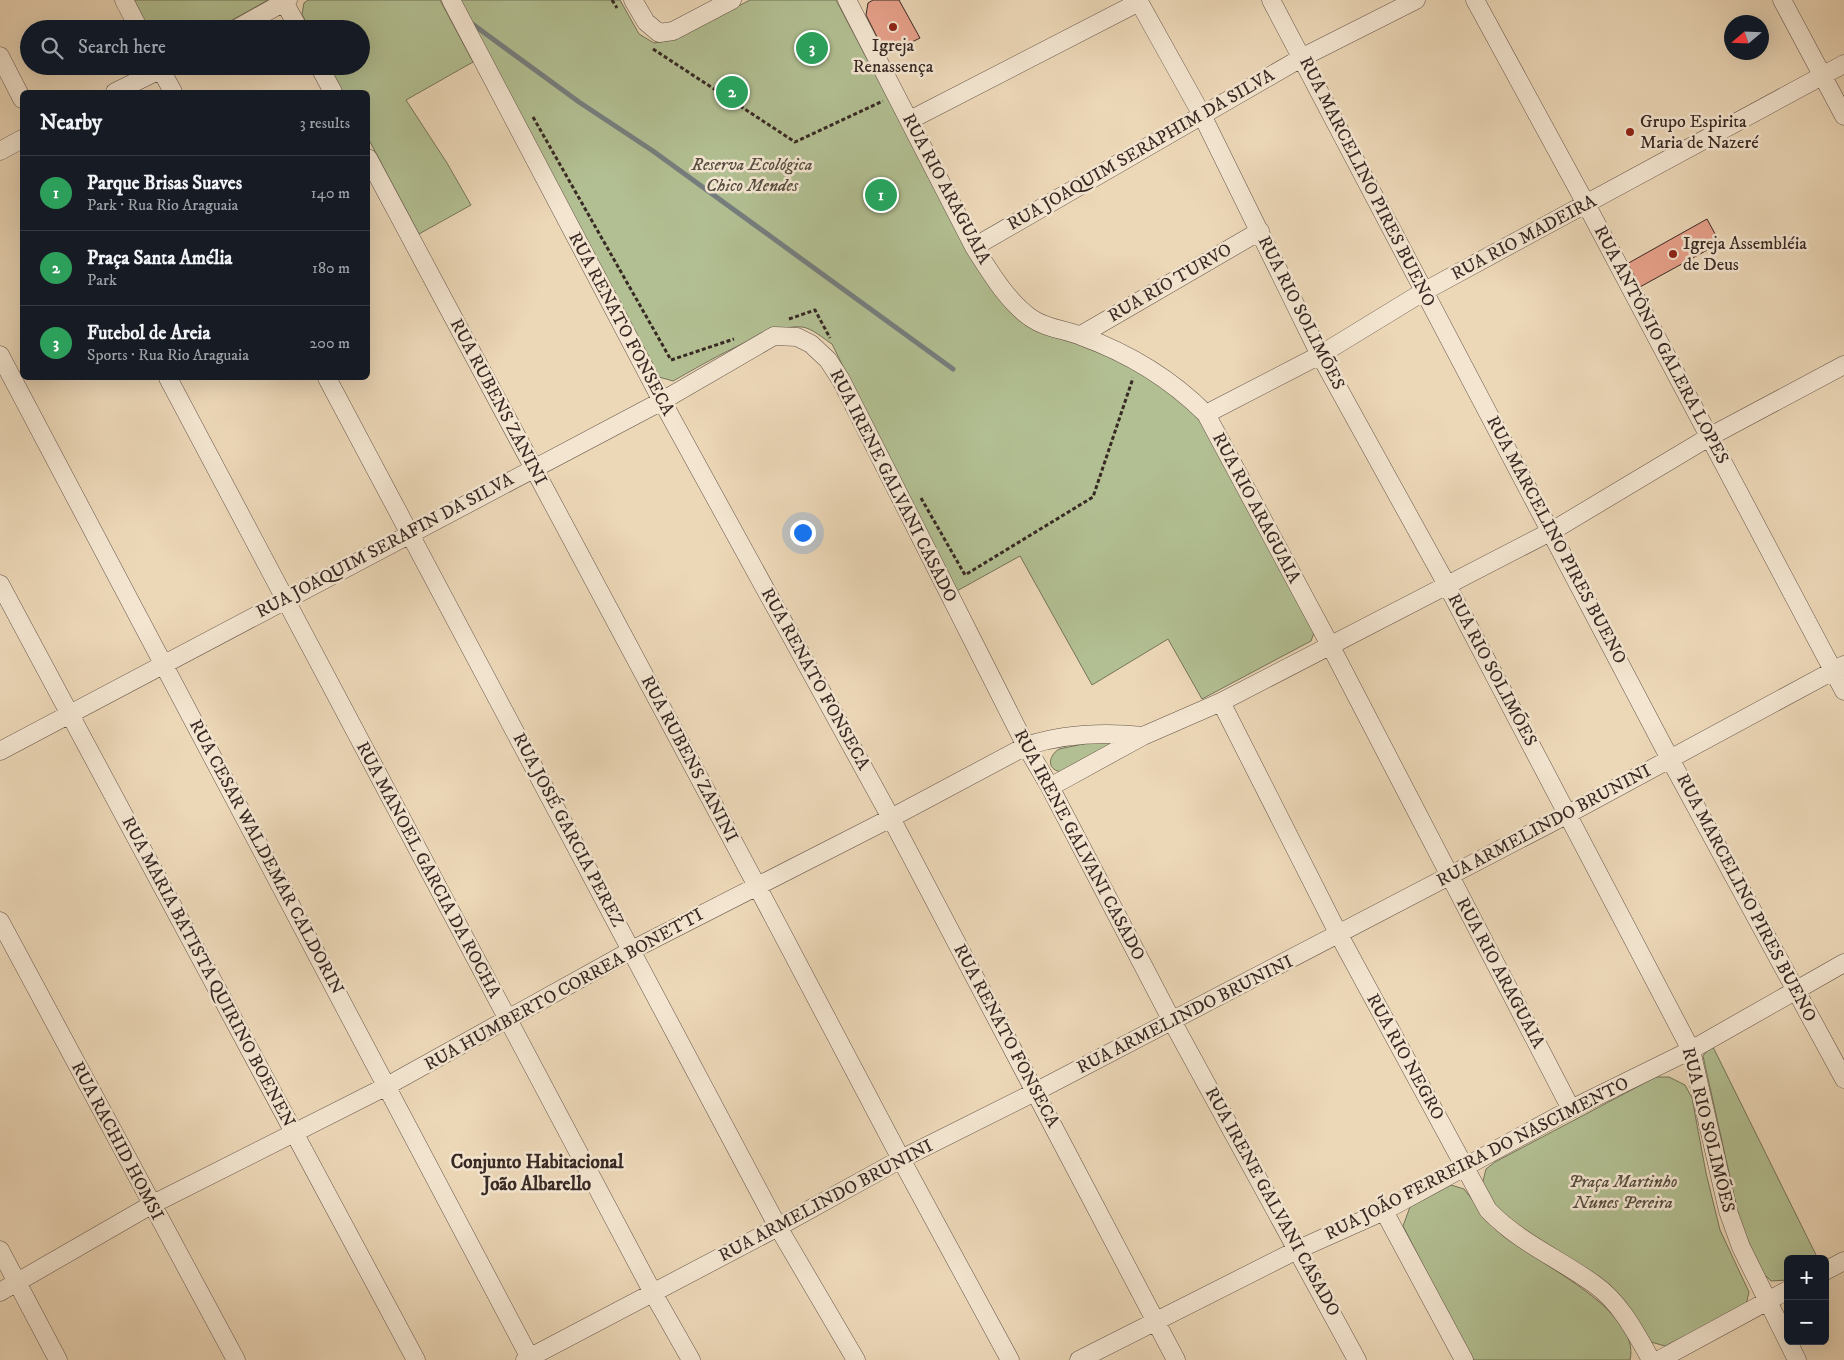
<!DOCTYPE html>
<meta charset="utf-8">
<style>
:root{--surface:#171b24;--page:#20242c;--text:#f1f3f6;--muted:#9ea1a6;--line:#363941;--accent:#2563eb}
body{margin:0;font-family:"IM FELL DW Pica",serif;background:var(--page);color:var(--text)}
.controls{position:absolute;right:15px;bottom:15px;display:grid;overflow:hidden;border-radius:8px;box-shadow:0 5px 20px #0002}
.controls button{width:45px;height:45px;display:grid;place-items:center;padding:0;border:0;border-bottom:1px solid var(--line);background:var(--surface);color:var(--text);font:25px sans-serif}
.compass{position:absolute;left:1724px;top:15px;width:45px;height:45px;border-radius:50%;background:var(--surface);box-shadow:0 5px 20px #0002;rotate:251deg}
.you{position:absolute;left:802px;top:532px;width:18px;height:18px;margin:-12px;border:4px solid #fff;border-radius:50%;background:#1a73e8;box-shadow:0 0 0 8px #1a73e833}
.badge{display:grid;place-items:center;width:32px;height:32px;border-radius:50%;background:var(--accent);color:#fff;font-size:16px;font-weight:700}
.pin{position:absolute;translate:-50% -50%;border:2px solid #fff;box-shadow:0 1px 5px #0006}
.list{margin:0;padding:0;list-style:none}
h2{display:flex;justify-content:space-between;align-items:center;height:65px;margin:0;padding:0 20px;font-size:21px}
h2 small{font-size:16px;font-weight:400;color:var(--muted)}
.list li{display:grid;grid-template-columns:32px 1fr auto;gap:15px;align-items:center;box-sizing:border-box;height:75px;padding:0 20px;border-top:1px solid var(--line)}
.list b{display:block;font-size:19px;white-space:nowrap}
.list p{margin:0;font-size:16px;white-space:nowrap;color:var(--muted)}
.list em{font-size:16px;font-style:normal;color:var(--muted)}
.icon{flex:none;width:28px;height:28px;fill:none;stroke:currentColor;stroke-width:2;stroke-linecap:round;stroke-linejoin:round}
.map{position:relative;flex:none;width:1844px;height:1360px;overflow:hidden}
.search{position:absolute;background:var(--surface);box-shadow:0 5px 20px #0002;left:20px;top:20px;width:350px;height:55px;display:flex;align-items:center;gap:12px;box-sizing:border-box;padding:0 18px;border-radius:28px;color:var(--muted);font-size:19px}
.panel{position:absolute;background:var(--surface);box-shadow:0 5px 20px #0002;left:20px;top:90px;width:350px;height:290px;border-radius:8px}
.map>svg:first-child{display:block}
.green{fill:#b2bf92;stroke:#75745b}
.lines{fill:none;stroke-linecap:round;stroke-linejoin:round}
.stream{stroke:#757e7e;stroke-width:5}
.building{fill:#e7a18b;stroke:#382924}
.minor-casing{stroke:#655449;stroke-width:19}
.path{stroke:#382924;stroke-width:3;stroke-dasharray:4 2.5;stroke-linecap:butt}
.minor{stroke:#f3e5d0;stroke-width:18}
.poi-dot{fill:#8f2418;stroke:#f3e5d0;stroke-width:2}
.labels{text-anchor:middle;dominant-baseline:central;stroke-width:5;stroke-linejoin:round;paint-order:stroke}
.poi-label{font-size:18px;fill:#382924;stroke:#f3e5d0;text-anchor:start}
.street-label{font-size:18px;fill:#382924;stroke:#f3e5d0}
.park-label{font-size:18px;font-style:italic;fill:#564e40;stroke:#f3e5d0}
.neighbourhood-label{font-size:19px;font-weight:bold;fill:#382924;stroke:#f3e5d0}
</style>
<div class="map">
<svg width="1844" height="1360" viewBox="0 0 1844 1360">
<rect width="100%" height="100%" fill="#ecd7b7"/>
<filter id="stains"><feTurbulence type="fractalNoise" baseFrequency=".004" numOctaves="4"/><feColorMatrix values="0 0 0 0 .2 0 0 0 0 .09 0 0 0 0 .02 0 0 0 .5 -.17"/></filter>
<radialGradient id="worn" r=".72"><stop offset=".6" stop-color="#630" stop-opacity="0"/><stop offset="1" stop-color="#630" stop-opacity=".3"/></radialGradient>
<path class="green" d="M134,0H268L216,29H149Z
M308,0H440L473,62L406,100L447,163L471,205L419,234L368,138V92H343L329,66H361V29H309L302,14L304,3Z
M459,0H620L639,34L654,43L673,40L750,0H836L945,207L1026,323L1047,335L1077,344L1140,370L1184,400L1199,417L1314,633L1311,641L1202,699L1168,639L1092,685L1020,556L955,592L832,344C824,339 812,328 802,327C771,323 702,365 673,381L659,377Z
M1112,738L1118,741L1063,772C1047,771 1047,757 1059,749Z
M1712,1045L1818,1259H1788V1280L1771,1281L1761,1271L1740,1222L1703,1056Z
M1656,1077H1669L1685,1085L1692,1098L1706,1173L1720,1230L1749,1292L1746,1305L1665,1346L1651,1342L1509,1220L1493,1205L1482,1185L1486,1169L1495,1162Z
M1451,1185L1464,1189C1478,1206 1484,1220 1502,1235C1533,1261 1642,1310 1630,1360H1472L1403,1226L1410,1207Z"/>
<g class="lines">
<path class="stream" d="M471,23L579,102L653,151L953,369"/>
</g>
<path class="building" d="M873,0H899L920,38L886,55L866,15L868,3Z
M1707,219L1720,243L1638,288L1625,265Z"/>
<g class="lines">
<defs>
<path id="minor" d="M124,0L139,29
M451,0L662,401L891,818L1176,1360
M633,0L646,22L659,33L673,31L732,0
M847,0L974,247C990,272 1007,301 1031,318C1047,329 1064,329 1081,336C1128,353 1171,379 1206,414L1330,645L1571,1109
M1138,0L1202,115L1320,355L1447,585L1691,1050L1728,1211L1741,1247L1797,1360
M1271,0L1670,759L1844,1079
M1475,0L1586,204L1844,691
M1782,0L1844,116
M284,2L299,29
M236,29L288,0
M0,56L22,99
M159,66L173,92
M319,66L333,92
M115,92L168,66
M910,120L1139,2
M0,151L22,139
M368,158L757,886L901,1159L1010,1360
M974,247L1303,57L1416,0
M1081,335L1260,231
M0,355L531,1360
M168,378L653,1293L691,1360
M327,378L778,1227L856,1360
M1206,414L1320,355L1423,292L1844,64
M0,584L416,1360
M1221,702L1339,935L1488,1210C1520,1243 1558,1258 1594,1284C1620,1302 1636,1333 1651,1360
M0,751L662,401L774,336L797,337L811,344L828,360L841,380L1026,746L1050,787L1172,1021L1357,1360
M1050,787L1143,736L1221,702L1552,531L1709,437L1844,365
M0,921L236,1360
M1384,1211L1464,1360
M0,1250L58,1360
M1825,1271L1844,1261
M0,1292L151,1205L387,1086L632,950L891,818L1026,746C1063,734 1104,732 1143,736
M525,1360L778,1227L901,1159L1035,1092L1568,814L1844,665
M1079,1360L1299,1249L1384,1211L1571,1109L1691,1050L1844,963
M1659,1360L1788,1290"/>
</defs>
<use href="#minor" class="minor-casing"/>
<path class="path" d="M612,0L617,8
M653,49L795,142L883,101
M533,117L671,360L734,339
M789,319L815,310L830,338
M921,498L965,575L1093,497L1133,378"/>
<use href="#minor" class="minor"/>
</g>
<g class="poi-dot">
<circle cx="893" cy="27" r="5"/>
<circle cx="1630" cy="132" r="5"/>
<circle cx="1673" cy="254" r="5"/>
</g>
<g class="labels">
<g class="poi-label">
<text x="893" y="46" text-anchor="middle">Igreja<tspan x="893" dy="21">Renassença</tspan></text>
<text x="1640" y="122">Grupo Espirita<tspan x="1640" dy="21">Maria de Nazeré</tspan></text>
<text x="1683" y="244">Igreja Assembléia<tspan x="1683" dy="21">de Deus</tspan></text>
</g>
<g class="street-label">
<text transform="translate(1141 150) rotate(-30)">RUA JOAQUIM SERAPHIM DA SILVA</text>
<text transform="translate(1367 182) rotate(63)">RUA MARCELINO PIRES BUENO</text>
<text transform="translate(946 189) rotate(62)">RUA RIO ARAGUAIA</text>
<text transform="translate(1524 238) rotate(-28)">RUA RIO MADEIRA</text>
<text transform="translate(1170 283) rotate(-30)">RUA RIO TURVO</text>
<text transform="translate(1301 313) rotate(63)">RUA RIO SOLIMÕES</text>
<text transform="translate(621 324) rotate(62)">RUA RENATO FONSECA</text>
<text transform="translate(1661 345) rotate(62)">RUA ANTÔNIO GALERA LOPES</text>
<text transform="translate(498 402) rotate(62)">RUA RUBENS ZANINI</text>
<text transform="translate(893 486) rotate(63)">RUA IRENE GALVANI CASADO</text>
<text transform="translate(1256 508) rotate(62)">RUA RIO ARAGUAIA</text>
<text transform="translate(1556 540) rotate(62)">RUA MARCELINO PIRES BUENO</text>
<text transform="translate(385 546) rotate(-28)">RUA JOAQUIM SERAFIN DA SILVA</text>
<text transform="translate(1492 670) rotate(62)">RUA RIO SOLIMÕES</text>
<text transform="translate(815 679) rotate(61)">RUA RENATO FONSECA</text>
<text transform="translate(689 759) rotate(62)">RUA RUBENS ZANINI</text>
<text transform="translate(1544 826) rotate(-28)">RUA ARMELINDO BRUNINI</text>
<text transform="translate(568 830) rotate(62)">RUA JOSÉ GARCIA PEREZ</text>
<text transform="translate(1079 845) rotate(62)">RUA IRENE GALVANI CASADO</text>
<text transform="translate(266 857) rotate(62)">RUA CESAR WALDEMAR CALDORIN</text>
<text transform="translate(428 870) rotate(62)">RUA MANOEL GARCIA DA ROCHA</text>
<text transform="translate(1746 898) rotate(62)">RUA MARCELINO PIRES BUENO</text>
<text transform="translate(208 972) rotate(62)">RUA MARIA BATISTA QUIRINO BOENEN</text>
<text transform="translate(1500 973) rotate(62)">RUA RIO ARAGUAIA</text>
<text transform="translate(564 990) rotate(-29)">RUA HUMBERTO CORREA BONETTI</text>
<text transform="translate(1185 1015) rotate(-27)">RUA ARMELINDO BRUNINI</text>
<text transform="translate(1006 1036) rotate(62)">RUA RENATO FONSECA</text>
<text transform="translate(1405 1057) rotate(61)">RUA RIO NEGRO</text>
<text transform="translate(1708 1130) rotate(76)">RUA RIO SOLIMÕES</text>
<text transform="translate(117 1141) rotate(62)">RUA RACHID HOMSI</text>
<text transform="translate(1477 1159) rotate(-27)">RUA JOÃO FERREIRA DO NASCIMENTO</text>
<text transform="translate(826 1201) rotate(-28)">RUA ARMELINDO BRUNINI</text>
<text transform="translate(1272 1202) rotate(61)">RUA IRENE GALVANI CASADO</text>
</g>
<g class="park-label">
<text x="752" y="165">Reserva Ecológica<tspan x="752" dy="21">Chico Mendes</tspan></text>
<text x="1623" y="1182">Praça Martinho<tspan x="1623" dy="21">Nunes Pereira</tspan></text>
</g>
<g class="neighbourhood-label">
<text x="537" y="1162">Conjunto Habitacional<tspan x="537" dy="22">João Albarello</tspan></text>
</g>
</g>
<rect width="100%" height="100%" filter="url(#stains)"/>
<rect width="100%" height="100%" fill="url(#worn)"/>
</svg>
<div class="controls">
<button>+</button>
<button>−</button>
</div>
<svg class="compass" viewBox="-18 -18 36 36"><path d="M0-13l5 13h-10z" fill="#e53935"/><path d="M0 13l5-13h-10z" fill="#9ea1a6"/></svg>
<div class="you"></div>
<div class="pin badge" style="left:881px;top:195px;background:#2e9e5b">1</div>
<div class="pin badge" style="left:732px;top:92px;background:#2e9e5b">2</div>
<div class="pin badge" style="left:812px;top:48px;background:#2e9e5b">3</div>
<div class="search"><svg class="icon" aria-label="search" viewBox="0 0 24 24"><circle cx="10" cy="10" r="6"/><path d="M15 15l6 6"/></svg>Search here</div>
<section class="panel">
<h2>Nearby<small>3 results</small></h2>
<ul class="list">
<li><span class="badge" style="background:#2e9e5b">1</span><div><b>Parque Brisas Suaves</b><p>Park · Rua Rio Araguaia</p></div><em>140 m</em></li>
<li><span class="badge" style="background:#2e9e5b">2</span><div><b>Praça Santa Amélia</b><p>Park</p></div><em>180 m</em></li>
<li><span class="badge" style="background:#2e9e5b">3</span><div><b>Futebol de Areia</b><p>Sports · Rua Rio Araguaia</p></div><em>200 m</em></li>
</ul>
</section>
</div>
